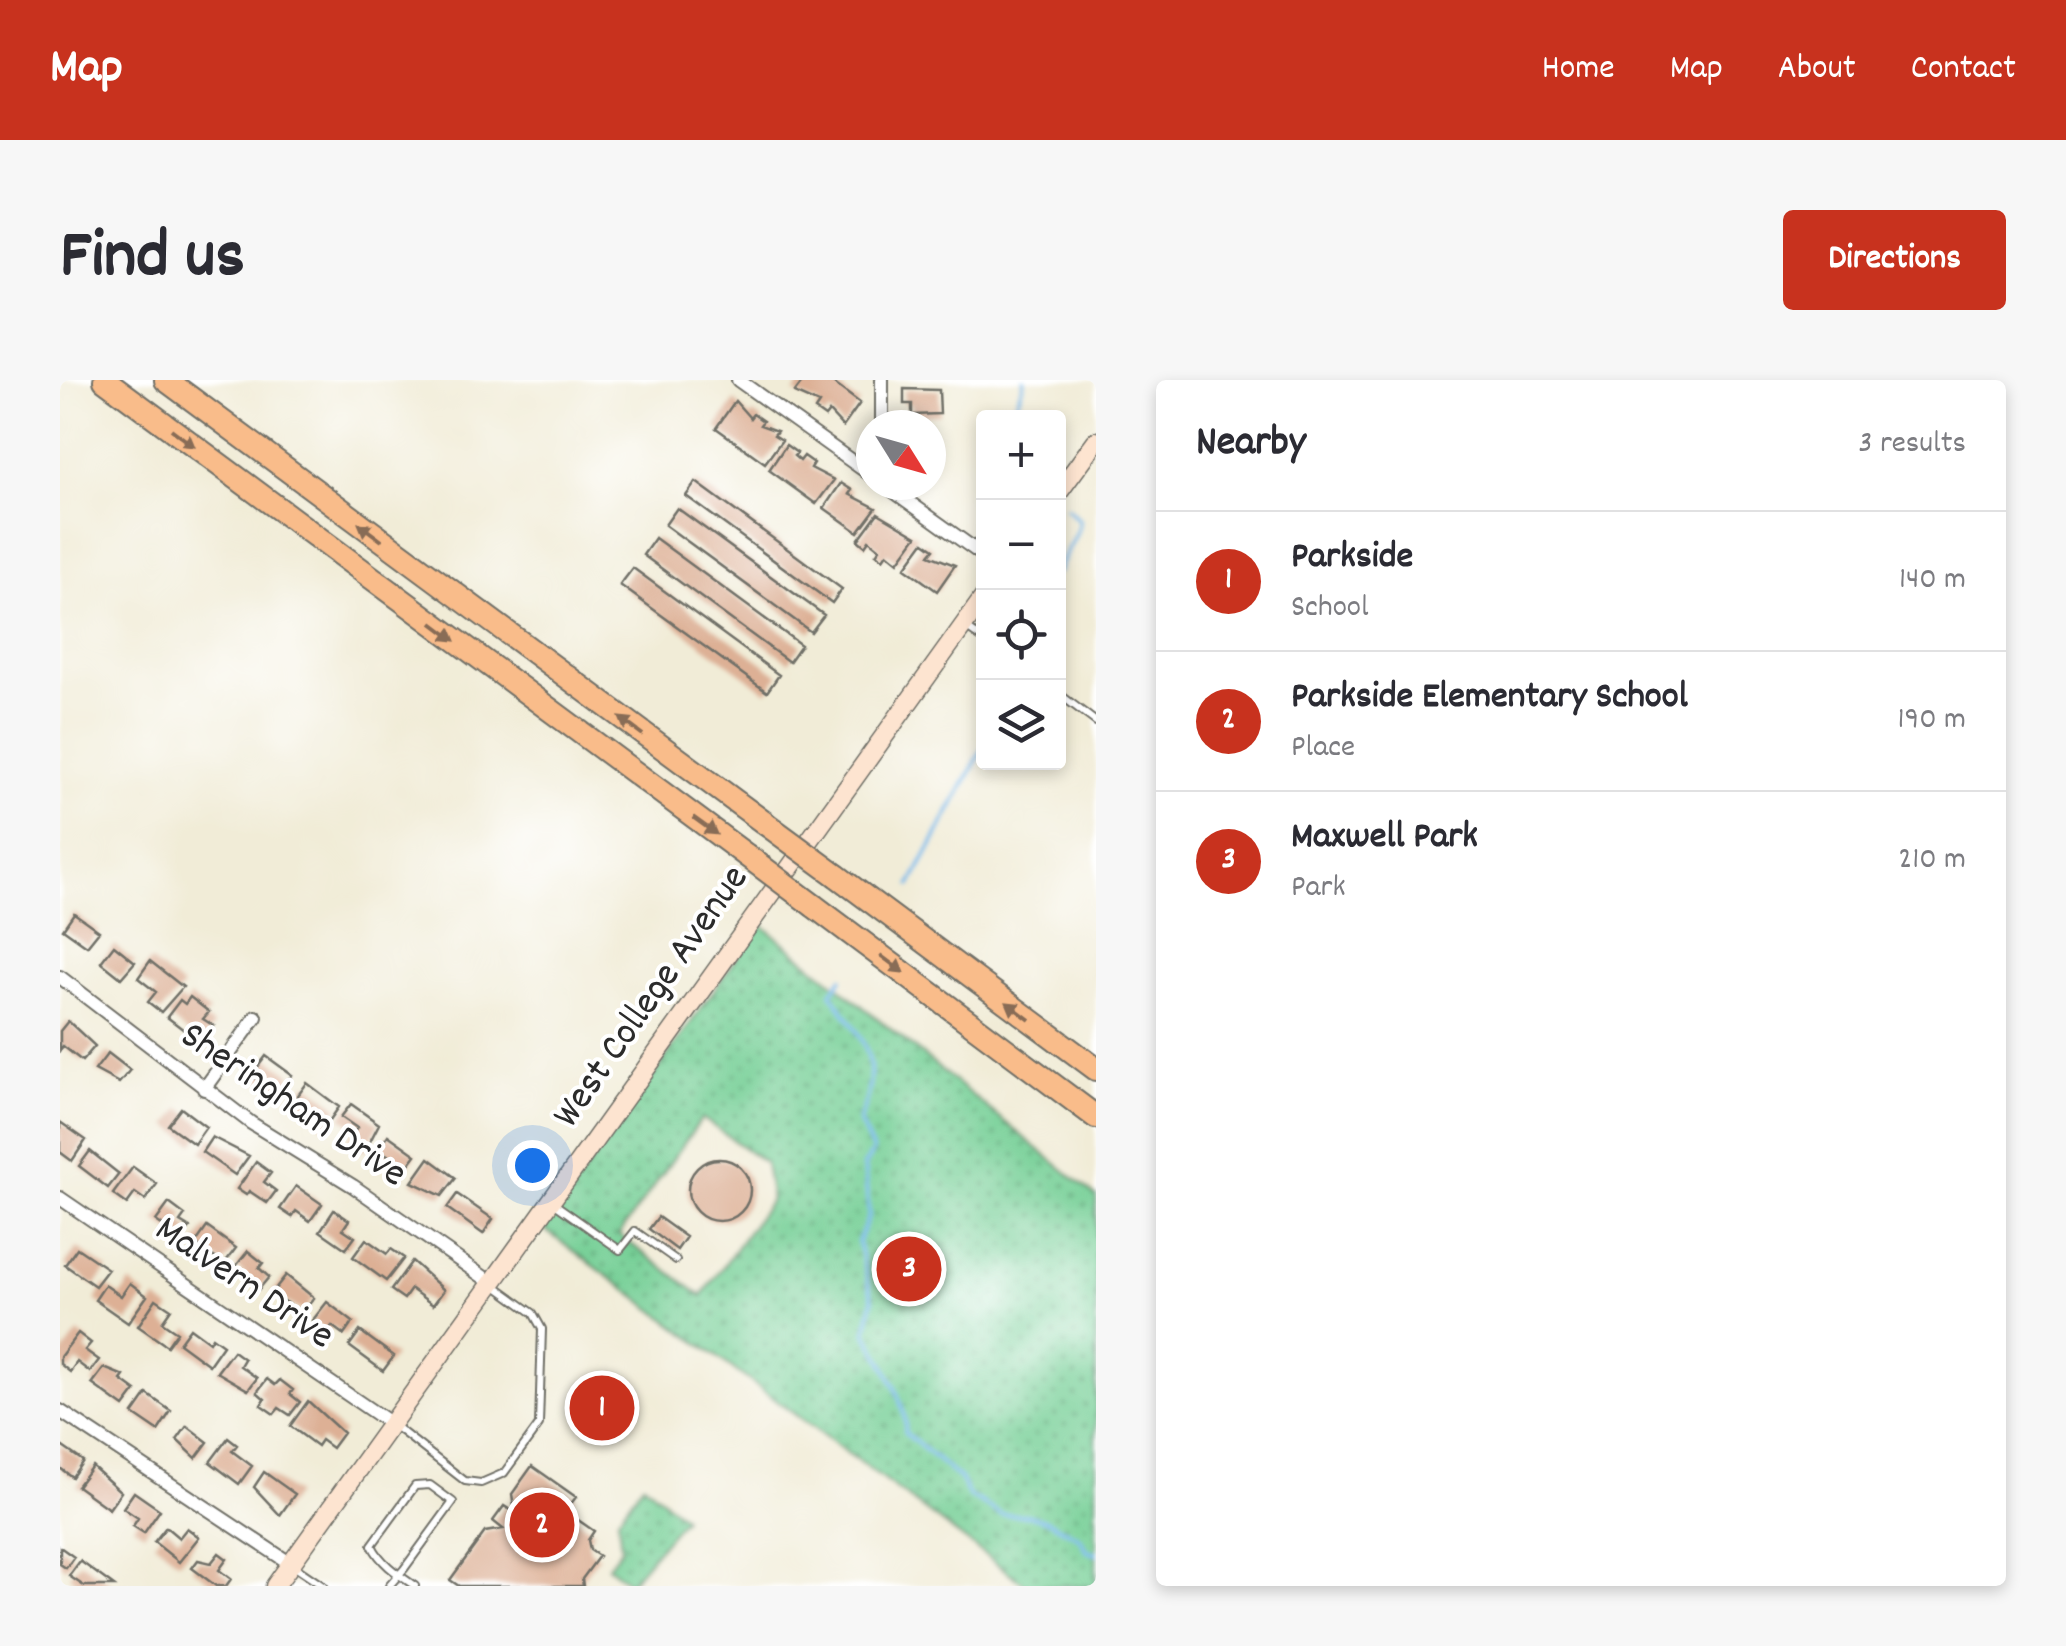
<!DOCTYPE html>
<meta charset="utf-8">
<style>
:root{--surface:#fff;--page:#f7f7f7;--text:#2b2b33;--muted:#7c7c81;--line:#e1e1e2;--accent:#c8321e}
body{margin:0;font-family:Dekko,sans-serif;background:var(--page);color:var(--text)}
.controls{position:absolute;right:30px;top:30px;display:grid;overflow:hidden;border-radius:10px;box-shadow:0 5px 15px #0003}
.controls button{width:90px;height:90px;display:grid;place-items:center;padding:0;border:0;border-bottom:2px solid var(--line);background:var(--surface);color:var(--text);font:50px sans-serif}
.compass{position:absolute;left:796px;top:30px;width:90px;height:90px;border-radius:50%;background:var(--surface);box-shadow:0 5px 15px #0003;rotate:127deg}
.you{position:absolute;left:472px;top:785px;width:35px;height:35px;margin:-25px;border:8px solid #fff;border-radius:50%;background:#1a73e8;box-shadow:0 0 0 15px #1a73e833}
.badge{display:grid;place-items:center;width:65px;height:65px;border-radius:50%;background:var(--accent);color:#fff;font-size:32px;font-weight:700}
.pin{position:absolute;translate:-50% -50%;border:5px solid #fff;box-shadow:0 2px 10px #0006}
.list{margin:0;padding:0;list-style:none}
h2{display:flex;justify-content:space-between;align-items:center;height:130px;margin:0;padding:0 40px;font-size:42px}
h2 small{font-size:32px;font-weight:400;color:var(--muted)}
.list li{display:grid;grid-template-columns:65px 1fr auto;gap:30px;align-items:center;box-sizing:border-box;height:140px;padding:0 40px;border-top:2px solid var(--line)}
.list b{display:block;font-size:38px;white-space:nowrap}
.list p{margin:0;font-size:32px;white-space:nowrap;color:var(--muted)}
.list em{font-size:32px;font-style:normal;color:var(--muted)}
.icon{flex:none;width:55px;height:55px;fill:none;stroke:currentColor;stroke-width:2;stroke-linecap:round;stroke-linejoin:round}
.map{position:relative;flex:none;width:1036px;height:1206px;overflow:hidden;border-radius:10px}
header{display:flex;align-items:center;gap:60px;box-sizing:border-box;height:140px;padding:0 50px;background:var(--accent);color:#fff}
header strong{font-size:48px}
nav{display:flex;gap:55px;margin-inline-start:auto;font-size:35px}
.intro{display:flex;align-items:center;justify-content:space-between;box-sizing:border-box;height:240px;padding:0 60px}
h1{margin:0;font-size:70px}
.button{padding:25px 45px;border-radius:10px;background:var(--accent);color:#fff;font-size:35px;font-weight:700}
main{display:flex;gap:60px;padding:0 60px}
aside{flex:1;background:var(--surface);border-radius:10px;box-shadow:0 5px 15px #0003}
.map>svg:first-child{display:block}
.park{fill:url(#park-dots);stroke:#507d60;stroke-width:2.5;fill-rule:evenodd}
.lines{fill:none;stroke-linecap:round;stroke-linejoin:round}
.stream{stroke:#73b8ea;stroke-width:4}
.building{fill:#ddb095}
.lane-casing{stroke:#706f67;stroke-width:10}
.street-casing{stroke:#706f67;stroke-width:16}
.secondary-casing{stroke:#706f67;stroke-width:21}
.highway-casing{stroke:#706f67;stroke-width:26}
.lane{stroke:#fff;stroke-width:6}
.street{stroke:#fff;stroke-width:12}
.secondary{stroke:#fde4d0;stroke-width:18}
.highway{stroke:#f9bc8a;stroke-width:22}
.highway-bridge-casing{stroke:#706f67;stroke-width:26;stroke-linecap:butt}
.highway-bridge{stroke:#f9bc8a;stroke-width:22}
.oneway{fill:#886c56}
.labels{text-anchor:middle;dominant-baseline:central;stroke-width:8;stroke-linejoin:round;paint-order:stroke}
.street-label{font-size:40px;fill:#2b2b2b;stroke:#fff}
</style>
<header>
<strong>Map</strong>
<nav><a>Home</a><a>Map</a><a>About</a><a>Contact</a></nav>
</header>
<div class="intro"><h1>Find us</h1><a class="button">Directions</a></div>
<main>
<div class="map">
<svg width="1036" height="1206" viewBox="0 0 1036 1206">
<defs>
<pattern id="park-dots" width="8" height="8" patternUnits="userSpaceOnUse" patternTransform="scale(2.5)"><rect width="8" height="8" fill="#75cf95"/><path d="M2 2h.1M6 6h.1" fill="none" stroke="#60a87a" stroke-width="1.8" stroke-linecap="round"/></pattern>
</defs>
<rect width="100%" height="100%" fill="#fff"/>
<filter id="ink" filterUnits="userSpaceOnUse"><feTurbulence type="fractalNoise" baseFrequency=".01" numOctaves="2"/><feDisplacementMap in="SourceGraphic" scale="20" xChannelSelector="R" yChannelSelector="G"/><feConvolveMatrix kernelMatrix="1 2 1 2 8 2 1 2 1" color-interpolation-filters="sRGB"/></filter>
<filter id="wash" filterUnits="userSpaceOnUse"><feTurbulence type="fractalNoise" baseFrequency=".0048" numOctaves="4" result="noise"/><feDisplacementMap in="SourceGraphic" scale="40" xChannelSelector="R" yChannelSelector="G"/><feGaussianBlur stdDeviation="2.25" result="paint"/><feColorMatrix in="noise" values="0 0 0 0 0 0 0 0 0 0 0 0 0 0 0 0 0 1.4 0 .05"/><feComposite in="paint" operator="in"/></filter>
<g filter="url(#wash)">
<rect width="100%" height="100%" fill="#f1ecd7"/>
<path class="park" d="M701,544L1036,816V1206H967L484,849ZM642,738L705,783L711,819L642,916L559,855Z
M583,1103L624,1138L569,1203L548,1186L561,1169L558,1138Z"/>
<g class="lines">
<path class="stream" d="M952,38L964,0
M998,192C1002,173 1018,159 1019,140L1006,128
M851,505L924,366
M782,598L771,613C805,663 824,679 799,741L813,771L804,786L809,835L798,862L813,920L806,953C822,978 848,1026 845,1053L900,1099L909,1116L942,1135H968L989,1141L1020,1158L1027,1171L1036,1174"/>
</g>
<g id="blocks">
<path class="building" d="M744,0H769L800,23L783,47L769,32L765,37L755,30L759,24L734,13Z
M844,9L879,10L880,34L852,35V24H844Z
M675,21L690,38L693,34L703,41L700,45L717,51L714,55L722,60L705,83L656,48Z
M726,65L737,73L734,76L740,81L744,76L754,83L751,88L774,100L756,124L709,90Z
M636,102L782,209L772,223L626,116Z
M781,103L792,110L789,114L816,128L798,152L764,128Z
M617,128L764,235L751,252L605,145Z
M818,133L857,156L838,182L827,173L823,179L816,174L820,169L809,160L805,166L798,160Z
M595,158L741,265L729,282L583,175Z
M864,162L874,169L869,175L895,185L877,211L845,188Z
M573,188L719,295L707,312L560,205Z
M14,533L39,551L27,566L3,549Z
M54,565L75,582L61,598L41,582Z
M90,581L123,607L101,632L88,622L96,612L78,598Z
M130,617L149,632L143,639L154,646L141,663L107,637L120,620L125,624Z
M8,641L35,666L22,681L3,666L0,670V651Z
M48,673L70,690L59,703L35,690Z
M206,676L232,695L220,711L191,696Z
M247,703L279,727L265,747L236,718Z
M291,724L319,744L305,771L289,759L297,748L281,737Z
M121,728L146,747L134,764L108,745Z
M0,742L26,760L12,781L0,772Z
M328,755L356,775L341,795L327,785L332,778L319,769Z
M152,757L189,776L175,795L142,772Z
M30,771L59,794L48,808L19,786Z
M369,778L396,798L382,816L352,802Z
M628 810a31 31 0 1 1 62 0a31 31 0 1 1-62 0Z
M196,782L211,793L204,802L216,811L207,823L189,811L186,815L177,809Z
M73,787L97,804L85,820L75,813L67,824L53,814Z
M236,806L262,824L250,841L236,831L232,837L220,829Z
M397,814L433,839L423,854L387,828Z
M109,823L125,835L120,842L130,848L122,859L96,841Z
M274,830L289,840L283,849L295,857L286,869L260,851Z
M598,837L626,857L617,870L589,849Z
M147,847L176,868L164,884L135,864Z
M306,859L327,874L331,869L344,878L326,901L293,877Z
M17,868L48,889L35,906L5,885Z
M188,871L203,883L199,888L209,897L199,909L176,886Z
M352,881L384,910L373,925L351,909L344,919L331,910Z
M226,895L254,918L243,932L211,914Z
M70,903L87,916L68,943L35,920L45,905L61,916Z
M96,919L111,929L102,942L117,952L107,966L78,946Z
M267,922L293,942L284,955L272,946L267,952L252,941Z
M130,948L149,962L152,957L163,965L149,985L119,963Z
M300,951L334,976L323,991L289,966Z
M18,953L31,963L25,970L39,980L30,992L17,982L10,992L0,984V977Z
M173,971L184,979L180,986L197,998L188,1010L157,992Z
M44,988L64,996L61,1000L76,1011L64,1027L32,1004Z
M207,999L215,1005L220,1000L233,1010L230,1014L240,1022L230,1035L219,1028L214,1034L201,1025L205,1019L197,1012Z
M87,1014L111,1031L98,1051L73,1034Z
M248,1021L283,1053L272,1068L261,1060L257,1066L230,1046Z
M127,1046L148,1062L136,1078L117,1060Z
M168,1058L177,1065L172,1071L192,1086L179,1104L150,1082Z
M0,1065L23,1081L12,1097L0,1088Z
M32,1086L61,1112L49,1129L17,1106Z
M472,1086L516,1117L510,1125L511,1135L534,1151L528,1160L530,1170L539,1176L522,1199L523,1206H399L390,1200L425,1152L443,1149L433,1141L444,1126L455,1133L452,1114Z
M204,1092L235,1114L220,1135L194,1107Z
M74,1112L100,1130L84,1153L73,1146L78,1138L63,1128Z
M106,1147L119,1158L127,1148L139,1157L119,1182L94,1162Z
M0,1167L14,1177L6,1188L0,1184Z
M159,1173L167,1179L159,1190L171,1199L166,1206H156L132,1188L138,1180L151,1183Z
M20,1181L54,1206H24L9,1196Z"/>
</g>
</g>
<g filter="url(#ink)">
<use href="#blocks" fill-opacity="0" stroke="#706f67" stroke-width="2.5"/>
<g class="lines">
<defs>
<path id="lane" d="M904,246L924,260
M998,313L1036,342
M492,822L560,870L575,851L616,880
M332,1044L405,1101L421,1103L444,1093L479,1045L482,949L473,933L433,904
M232,1185L263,1206
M329,1206L344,1189L393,1122L370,1105L355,1106L312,1165C320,1183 339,1195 355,1206"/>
<path id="street" d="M678,0L811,95
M822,45V0
M825,105L924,176
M0,597L191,743L293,806L432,903
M144,709L196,637
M0,818L331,1044
M0,1031L231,1184"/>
<path id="secondary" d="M998,113L1036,61
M215,1206L924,217"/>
<path id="highway" d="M45,0L686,475
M106,0L706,444
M777,496L1036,689
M754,526L1036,737"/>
</defs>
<use href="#lane" class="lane-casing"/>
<use href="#street" class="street-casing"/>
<use href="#secondary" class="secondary-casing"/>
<use href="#highway" class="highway-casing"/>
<use href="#lane" class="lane"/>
<use href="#street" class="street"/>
<use href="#secondary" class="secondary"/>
<use href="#highway" class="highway"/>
<defs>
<path id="highway-bridge" d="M706,444L777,496
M686,475L754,526"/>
</defs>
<use href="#highway-bridge" class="highway-bridge-casing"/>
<use href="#highway-bridge" class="highway-bridge"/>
</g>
<defs><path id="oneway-solid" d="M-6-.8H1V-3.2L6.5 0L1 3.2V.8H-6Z" transform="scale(2.5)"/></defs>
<g class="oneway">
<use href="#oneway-solid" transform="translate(123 58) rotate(37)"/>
<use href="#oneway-solid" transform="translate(310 152) rotate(-143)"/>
<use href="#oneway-solid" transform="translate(384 252) rotate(37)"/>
<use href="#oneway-solid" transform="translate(571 346) rotate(-143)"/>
<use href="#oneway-solid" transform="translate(645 446) rotate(36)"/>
<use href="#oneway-solid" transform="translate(832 584) rotate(37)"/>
<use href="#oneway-solid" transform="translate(958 631) rotate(-143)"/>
</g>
</g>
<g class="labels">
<g class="street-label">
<text transform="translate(593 618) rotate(-55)">West College Avenue</text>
<text transform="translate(232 727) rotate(34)">Sheringham Drive</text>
<text transform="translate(183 905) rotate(34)">Malvern Drive</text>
</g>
</g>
</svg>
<div class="controls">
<button>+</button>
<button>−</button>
<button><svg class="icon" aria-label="locate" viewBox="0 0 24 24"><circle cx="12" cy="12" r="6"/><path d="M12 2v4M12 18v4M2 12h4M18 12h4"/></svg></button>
<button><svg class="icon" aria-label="layers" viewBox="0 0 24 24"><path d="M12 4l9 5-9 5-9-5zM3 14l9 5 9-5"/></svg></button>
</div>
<svg class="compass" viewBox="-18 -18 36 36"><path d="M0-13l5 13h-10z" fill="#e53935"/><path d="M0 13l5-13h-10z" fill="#7c7c81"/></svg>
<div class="you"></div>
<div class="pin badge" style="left:542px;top:1028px">1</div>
<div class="pin badge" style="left:482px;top:1145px">2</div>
<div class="pin badge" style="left:849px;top:889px">3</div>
</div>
<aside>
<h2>Nearby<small>3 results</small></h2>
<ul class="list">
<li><span class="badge">1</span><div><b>Parkside</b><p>School</p></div><em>140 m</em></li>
<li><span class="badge">2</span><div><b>Parkside Elementary School</b><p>Place</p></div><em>190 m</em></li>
<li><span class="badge">3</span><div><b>Maxwell Park</b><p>Park</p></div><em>210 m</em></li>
</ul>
</aside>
</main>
